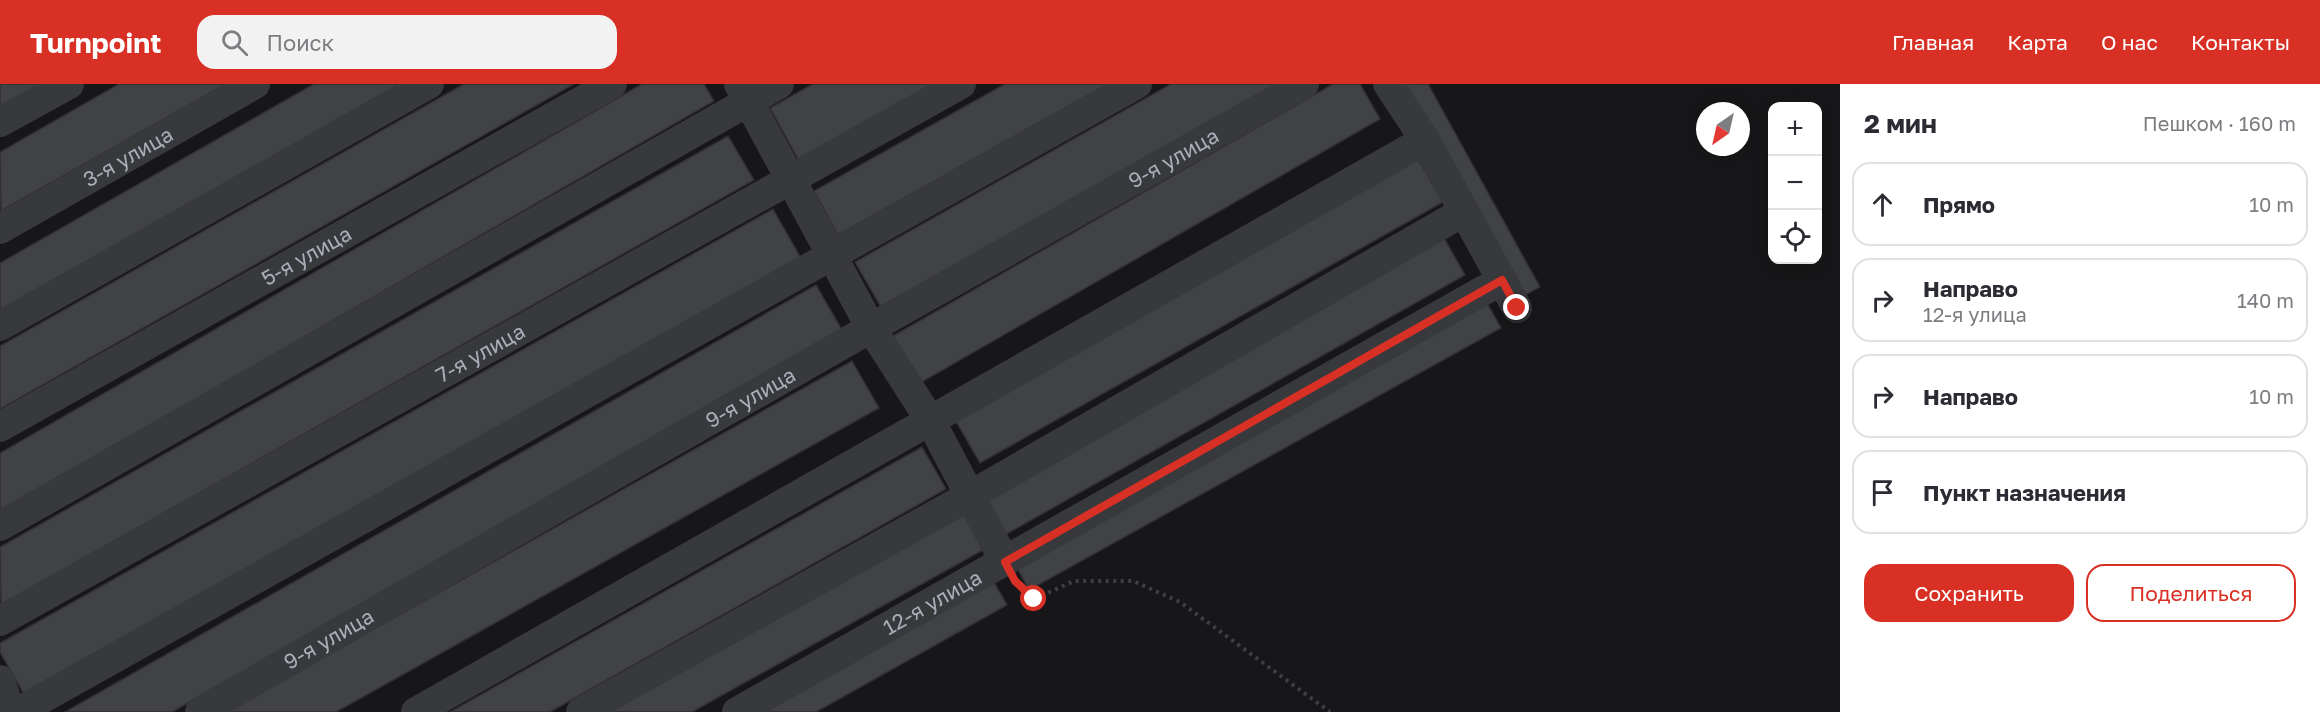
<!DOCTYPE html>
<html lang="ru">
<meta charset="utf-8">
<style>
:root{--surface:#fff;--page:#f2f2f3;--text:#2b2b33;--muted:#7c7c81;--line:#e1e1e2;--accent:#d93025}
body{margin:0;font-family:"Golos Text",sans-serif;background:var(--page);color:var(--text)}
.controls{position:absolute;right:18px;top:18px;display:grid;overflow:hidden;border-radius:12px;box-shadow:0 3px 15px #0003}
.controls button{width:54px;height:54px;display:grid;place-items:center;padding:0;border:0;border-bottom:2px solid var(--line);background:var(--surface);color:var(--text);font:30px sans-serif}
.compass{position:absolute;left:1696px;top:18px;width:54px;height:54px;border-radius:50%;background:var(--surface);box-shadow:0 3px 15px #0003;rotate:214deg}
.stop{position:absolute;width:18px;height:18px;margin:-14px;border:4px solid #d93025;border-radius:50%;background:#fff}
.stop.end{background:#d93025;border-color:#fff;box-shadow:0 2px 6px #0008}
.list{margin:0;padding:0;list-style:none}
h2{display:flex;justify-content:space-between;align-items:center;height:78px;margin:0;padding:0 24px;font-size:26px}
h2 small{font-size:20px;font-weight:400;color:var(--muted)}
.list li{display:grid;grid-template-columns:39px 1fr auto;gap:18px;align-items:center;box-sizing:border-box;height:84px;margin:0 12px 12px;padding:0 12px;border:2px solid var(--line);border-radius:18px}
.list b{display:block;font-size:22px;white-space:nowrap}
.list p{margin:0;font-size:20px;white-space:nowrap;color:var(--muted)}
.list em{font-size:20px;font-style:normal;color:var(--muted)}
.actions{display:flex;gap:12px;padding:18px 24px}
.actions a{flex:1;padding:14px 0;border:2px solid var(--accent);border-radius:18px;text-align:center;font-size:21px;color:var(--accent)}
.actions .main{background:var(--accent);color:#fff}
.icon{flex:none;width:33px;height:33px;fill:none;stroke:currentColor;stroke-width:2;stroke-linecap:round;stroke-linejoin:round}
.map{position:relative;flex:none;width:1840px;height:628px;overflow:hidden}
header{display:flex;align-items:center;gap:36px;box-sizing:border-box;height:84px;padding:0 30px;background:var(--accent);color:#fff}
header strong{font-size:28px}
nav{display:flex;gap:33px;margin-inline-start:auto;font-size:21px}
.search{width:420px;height:54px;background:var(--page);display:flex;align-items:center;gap:15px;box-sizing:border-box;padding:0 21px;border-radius:18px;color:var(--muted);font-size:22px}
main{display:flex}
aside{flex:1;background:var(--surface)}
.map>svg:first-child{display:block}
.building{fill:#414246;stroke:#313135;stroke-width:1.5}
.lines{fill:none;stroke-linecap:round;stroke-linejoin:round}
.path{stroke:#3e4044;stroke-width:4;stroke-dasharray:3 4.5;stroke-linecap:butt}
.minor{stroke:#38393d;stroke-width:30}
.route{stroke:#d93025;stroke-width:8}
.labels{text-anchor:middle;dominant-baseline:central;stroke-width:4.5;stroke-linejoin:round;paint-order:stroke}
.street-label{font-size:21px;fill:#aaaeb8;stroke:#121214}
</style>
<header>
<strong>Turnpoint</strong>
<div class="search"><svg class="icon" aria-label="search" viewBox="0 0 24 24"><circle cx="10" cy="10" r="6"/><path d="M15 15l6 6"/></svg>Поиск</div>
<nav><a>Главная</a><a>Карта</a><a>О нас</a><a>Контакты</a></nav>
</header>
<main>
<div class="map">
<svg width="1840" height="628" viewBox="0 0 1840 628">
<rect width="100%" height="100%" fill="#171719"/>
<path class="building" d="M0,0H42L0,23Z
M119,0H226L1,127L0,68Z
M314,0H400L0,228V179Z
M464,0H574L0,325V262Z
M642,0H704L714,17L0,428V369Z
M813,0H934L798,75L770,24Z
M1005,0H1108L838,151L814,107Z
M1171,0H1282L882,225L855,178Z
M1333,0H1360L1380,35L920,299L893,252Z
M1400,0H1428L1540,203L1518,215Z
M728,52L754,96L1,521L0,463Z
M1417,73L1443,118L980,379L954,334Z
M773,125L802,176L25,612L0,568V559Z
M1443,152L1465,191L1003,452L981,413Z
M816,201L842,246L172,628H65Z
M1487,219L1501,244L1029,506L1016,482Z
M852,277L879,324L336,628H226Z
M922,363L946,405L550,628H450Z
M961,425L983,466L692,628H597Z
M991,493L1007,521L816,628H750Z"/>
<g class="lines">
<path class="path" d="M1018,500L1034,515L1074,497H1133L1180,518L1330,628"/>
<g class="minor">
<path d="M739,0L871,244L930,336L1005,478"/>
<path d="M1388,0L1425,56L1517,224"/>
<path d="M0,38L69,0"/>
<path id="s1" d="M0,145L255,0"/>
<path d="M0,242L429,0"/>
<path id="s2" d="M0,343L612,0"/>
<path d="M0,442L779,0"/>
<path id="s3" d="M0,537L961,0"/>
<path d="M0,596L10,628"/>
<path d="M18,628L1137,0"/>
<path id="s4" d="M200,628L871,244L1304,0"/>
<path d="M416,628L1425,56"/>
<path d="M581,628L971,411L1463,128"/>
<path id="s5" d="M737,628L1502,196"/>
</g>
</g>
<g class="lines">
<path class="route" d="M1034,515L1015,497L1005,478L1502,196L1517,224"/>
</g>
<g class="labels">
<g class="street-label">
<text stroke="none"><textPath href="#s1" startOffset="147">3-я улица</textPath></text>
<text stroke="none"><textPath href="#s4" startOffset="1120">9-я улица</textPath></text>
<text stroke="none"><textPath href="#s2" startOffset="351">5-я улица</textPath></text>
<text stroke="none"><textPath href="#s3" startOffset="550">7-я улица</textPath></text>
<text stroke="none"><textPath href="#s4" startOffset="634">9-я улица</textPath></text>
<text stroke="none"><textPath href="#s5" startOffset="224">12-я улица</textPath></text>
<text stroke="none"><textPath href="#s4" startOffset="148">9-я улица</textPath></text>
</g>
</g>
</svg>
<div class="controls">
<button>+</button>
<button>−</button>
<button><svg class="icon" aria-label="locate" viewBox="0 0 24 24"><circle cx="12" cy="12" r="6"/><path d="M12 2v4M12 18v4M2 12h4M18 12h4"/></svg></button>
</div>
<svg class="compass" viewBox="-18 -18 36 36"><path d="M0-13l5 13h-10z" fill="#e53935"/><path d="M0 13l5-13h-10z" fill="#7c7c81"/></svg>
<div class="stop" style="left:1034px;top:515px"></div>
<div class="stop end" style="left:1517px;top:224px"></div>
</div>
<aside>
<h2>2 мин<small>Пешком · 160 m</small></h2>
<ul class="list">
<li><svg class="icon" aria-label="ahead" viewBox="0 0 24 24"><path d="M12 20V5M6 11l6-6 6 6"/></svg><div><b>Прямо</b></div><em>10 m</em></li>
<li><svg class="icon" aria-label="right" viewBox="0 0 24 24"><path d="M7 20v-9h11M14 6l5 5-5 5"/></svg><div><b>Направо</b><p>12-я улица</p></div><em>140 m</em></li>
<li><svg class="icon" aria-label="right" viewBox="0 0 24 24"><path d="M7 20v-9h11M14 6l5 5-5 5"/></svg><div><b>Направо</b></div><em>10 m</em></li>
<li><svg class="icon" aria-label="arrive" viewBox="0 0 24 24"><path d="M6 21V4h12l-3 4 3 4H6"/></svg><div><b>Пункт назначения</b></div></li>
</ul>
<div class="actions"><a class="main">Сохранить</a><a>Поделиться</a></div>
</aside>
</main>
